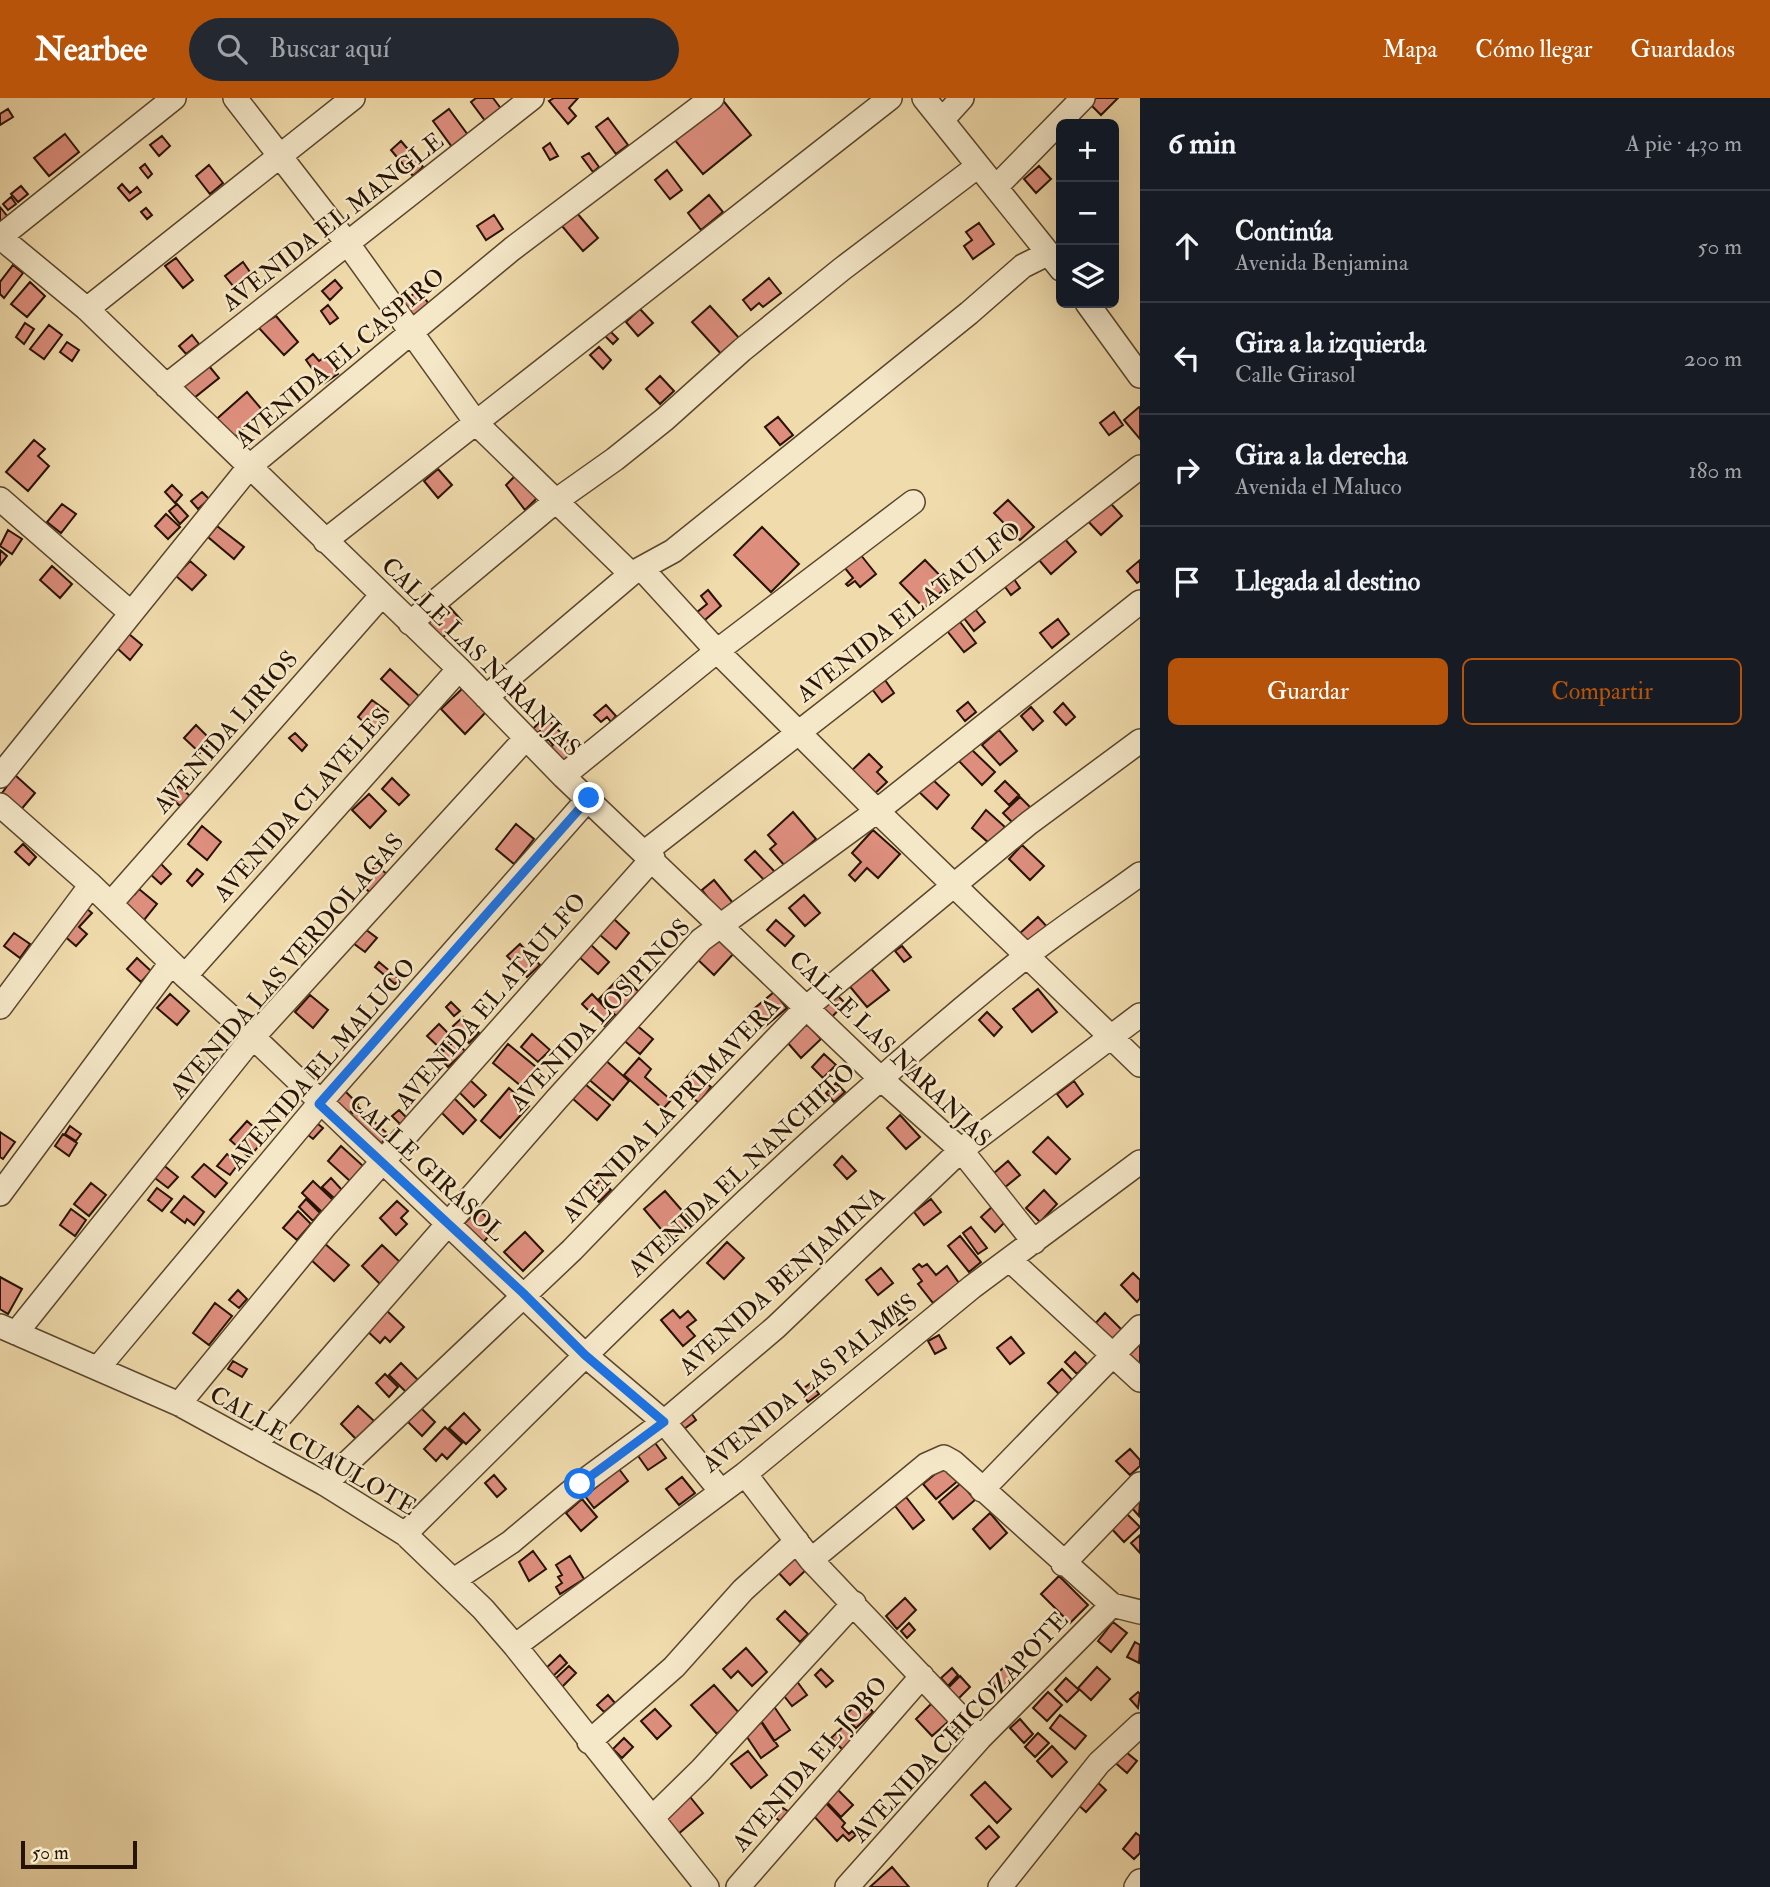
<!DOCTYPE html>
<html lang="es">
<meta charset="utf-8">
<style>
:root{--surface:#171b24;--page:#242831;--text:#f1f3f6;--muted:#9ea1a6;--line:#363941;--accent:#b45309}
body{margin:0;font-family:"IM FELL Double Pica",serif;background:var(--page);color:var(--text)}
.controls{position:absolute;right:21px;top:21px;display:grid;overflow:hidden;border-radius:10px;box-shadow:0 7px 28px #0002}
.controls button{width:63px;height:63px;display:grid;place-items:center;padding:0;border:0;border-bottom:2px solid var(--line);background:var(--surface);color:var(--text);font:35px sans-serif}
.scale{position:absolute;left:21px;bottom:18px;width:116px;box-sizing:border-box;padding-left:7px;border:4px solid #281303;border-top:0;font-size:19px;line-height:24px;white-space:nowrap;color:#281303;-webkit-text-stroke:5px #f5e8c9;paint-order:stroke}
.stop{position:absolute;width:21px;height:21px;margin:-16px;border:5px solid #1a73e8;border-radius:50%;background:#fff}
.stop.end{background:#1a73e8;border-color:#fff;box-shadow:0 2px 7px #0008}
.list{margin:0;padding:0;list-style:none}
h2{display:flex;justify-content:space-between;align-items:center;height:91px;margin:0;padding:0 28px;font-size:30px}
h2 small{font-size:23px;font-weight:400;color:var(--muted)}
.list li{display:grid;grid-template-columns:46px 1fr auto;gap:21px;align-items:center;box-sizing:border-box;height:112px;padding:0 28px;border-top:2px solid var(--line)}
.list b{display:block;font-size:26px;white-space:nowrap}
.list p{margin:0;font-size:23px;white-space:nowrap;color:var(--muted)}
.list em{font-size:23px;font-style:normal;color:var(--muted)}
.actions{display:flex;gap:14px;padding:21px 28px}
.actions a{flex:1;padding:16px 0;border:2px solid var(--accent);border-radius:10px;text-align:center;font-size:24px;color:var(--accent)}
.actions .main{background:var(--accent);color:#fff}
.icon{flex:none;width:38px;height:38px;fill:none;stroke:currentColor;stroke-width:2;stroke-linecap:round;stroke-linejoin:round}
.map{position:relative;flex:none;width:1140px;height:1789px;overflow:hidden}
header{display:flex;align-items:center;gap:42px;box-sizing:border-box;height:98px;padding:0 35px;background:var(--accent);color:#fff}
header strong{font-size:33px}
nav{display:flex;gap:38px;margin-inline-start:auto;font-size:24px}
.search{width:490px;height:63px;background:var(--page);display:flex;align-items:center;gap:18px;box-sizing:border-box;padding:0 24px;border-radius:38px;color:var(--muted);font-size:26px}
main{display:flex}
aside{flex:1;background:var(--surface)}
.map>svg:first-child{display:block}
.building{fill:#dd8e7d;stroke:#281303;stroke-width:2}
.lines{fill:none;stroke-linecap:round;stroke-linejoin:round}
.minor-casing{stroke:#5a452d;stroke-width:26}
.minor{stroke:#f5e8c9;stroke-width:23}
.route{stroke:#1a73e8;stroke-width:9}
.labels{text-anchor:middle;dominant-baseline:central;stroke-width:5;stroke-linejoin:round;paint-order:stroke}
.street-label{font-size:24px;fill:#281303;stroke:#f5e8c9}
</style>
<header>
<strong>Nearbee</strong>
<div class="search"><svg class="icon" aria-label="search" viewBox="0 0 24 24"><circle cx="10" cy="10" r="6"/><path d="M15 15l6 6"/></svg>Buscar aquí</div>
<nav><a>Mapa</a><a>Cómo llegar</a><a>Guardados</a></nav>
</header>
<main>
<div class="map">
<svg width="1140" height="1789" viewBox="0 0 1140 1789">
<rect width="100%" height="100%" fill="#f0dbac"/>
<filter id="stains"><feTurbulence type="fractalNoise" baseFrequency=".00286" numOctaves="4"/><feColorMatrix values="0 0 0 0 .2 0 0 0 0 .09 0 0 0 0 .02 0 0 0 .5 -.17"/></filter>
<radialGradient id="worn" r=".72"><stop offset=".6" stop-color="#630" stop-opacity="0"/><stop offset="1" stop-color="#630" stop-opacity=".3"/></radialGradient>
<path class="building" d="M476,0H493L502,12L486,24L471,4Z
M554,0H578L569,10L576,18L568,26L549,3Z
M721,0L751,37L703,76L673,40Z
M1096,0H1118L1101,17L1090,6Z
M8,11L13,19L0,27V16Z
M449,11L468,37L452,49L433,23Z
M608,20L628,47L616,56L596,29Z
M65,36L79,54L49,78L34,60Z
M162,38L170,48L159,58L150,47Z
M401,43L423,69L413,78L391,52Z
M550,45L558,58L550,62L543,50Z
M589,55L599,69L593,74L582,59Z
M145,66L152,76L148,80L140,70Z
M209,67L223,85L210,96L196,78Z
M1039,68L1051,81L1036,95L1024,81Z
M667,72L682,92L670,101L655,82Z
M122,86L130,95L137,89L141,94L129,103L118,90Z
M21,88L28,96L18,104L11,96Z
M709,97L723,114L701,132L688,115Z
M11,99L16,106L8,112L3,106Z
M0,109L8,119L0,125Z
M146,110L152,117L147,121L141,114Z
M577,115L598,140L583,153L562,128Z
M494,117L503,131L486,142L477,128Z
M979,125L994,146L973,161L964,148L972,142L966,134Z
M176,160L193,182L183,190L165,168Z
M243,164L252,177L233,188L225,178Z
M13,167L23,175L4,200L0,196V184Z
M769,180L781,195L763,209L759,205L751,212L743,202Z
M335,182L342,190L330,202L322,193Z
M30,184L45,198L27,219L11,206Z
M419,192L433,212L412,226L399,207Z
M328,207L338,220L330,226L321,213Z
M710,208L740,241L723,258L692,224Z
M640,211L653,225L638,238L626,224Z
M276,218L298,244L284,257L258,229Z
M25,225L34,231L24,246L16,239Z
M49,227L62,237L44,261L30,251Z
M609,232L618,241L613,246L604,237Z
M192,237L199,246L186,256L179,248Z
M67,244L79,252L72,263L60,254Z
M599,249L611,262L603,271L590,257Z
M313,256L319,263L326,258L338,276L323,286L306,262Z
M209,268L219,280L189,304L179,292Z
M660,278L674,293L660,306L646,291Z
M247,294L263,313L230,343L211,326Z
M1139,309L1140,310V341L1124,322Z
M1114,314L1123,327L1109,337L1100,325Z
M778,319L793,337L780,347L765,329Z
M34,342L45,351L38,358L49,368L28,393L6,374Z
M438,371L452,387L438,400L424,383Z
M515,378L537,400L525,412L506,387Z
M172,387L182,397L175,405L165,394Z
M202,394L209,401L198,411L191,403Z
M1105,399L1122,418L1101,437L1084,419Z
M1008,402L1034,429L1020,442L994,415Z
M62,406L76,416L61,435L47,424Z
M177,406L188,418L180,426L169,413Z
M166,416L180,429L168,441L155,428Z
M217,428L244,449L234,461L208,439Z
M762,429L799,466L771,494L734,457Z
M8,432L22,441L12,456L0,448Z
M1064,440L1076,454L1051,476L1039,462Z
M0,452L7,458L0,467Z
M860,456L876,476L860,489L855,483L848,488L846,486L853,480L844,469Z
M925,462L949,487L924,510L900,485Z
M1140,462V483L1137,485L1127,473Z
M190,463L206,477L192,492L176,478Z
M52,468L72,486L60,500L40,482Z
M1010,475L1020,490L1011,497L1000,482Z
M708,492L721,508L698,528L691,519L707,506L701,498Z
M446,505L462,523L442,540L426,522Z
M972,507L985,524L974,533L960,515Z
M957,520L976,545L964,554L944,529Z
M1058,521L1069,536L1052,550L1040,535Z
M129,536L142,547L130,562L117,550Z
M390,571L422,601L413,611L381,581Z
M885,582L894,595L882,604L872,591Z
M463,590L486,614L465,636L441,611Z
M372,602L388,614L373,632L358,619Z
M968,604L976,614L965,623L957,613Z
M1063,605L1075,619L1066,627L1054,614Z
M606,607L616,618L611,624L607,619L601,624L594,617Z
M1031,609L1043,623L1033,632L1021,618Z
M545,618L576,651L563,663L550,650L553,647L548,641L545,644L540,633L536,636L532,632Z
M196,627L212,643L200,655L184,640Z
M999,632L1017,653L1000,667L982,647Z
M295,635L307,647L302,653L289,640Z
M971,651L995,674L982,687L959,663Z
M869,656L882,669L877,674L887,684L871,699L849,675Z
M15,677L35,695L19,714L0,698Z
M930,679L949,697L937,711L918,693Z
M392,680L409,697L399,707L382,691Z
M1005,683L1019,697L1009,707L995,693Z
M179,688L190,698L180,708L169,698Z
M369,696L386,713L370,730L352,712Z
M1020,699L1031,710L1014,726L1003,715Z
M986,712L1005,729L990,746L972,730Z
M793,714L816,741L785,768L770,751L776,746L768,737Z
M516,726L534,741L514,766L496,751Z
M202,728L221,744L207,762L188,746Z
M873,732L900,756L878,780L867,770L855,783L849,777L861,764L852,755Z
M23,746L36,759L29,767L15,754Z
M1022,747L1044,768L1030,782L1009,761Z
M755,753L776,775L766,784L745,762Z
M159,764L171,776L161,786L149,775Z
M376,767L388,777L372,796L360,786Z
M197,771L203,776L192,788L187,783Z
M714,782L733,805L721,816L702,792Z
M139,791L157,806L140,827L118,809L131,793L135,796Z
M804,797L820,815L805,828L789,810Z
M86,810L92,815L79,829L87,836L76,848L62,836Z
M1038,819L1050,832L1032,850L1019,836Z
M614,821L629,835L616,851L600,837Z
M776,822L794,838L785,848L767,832Z
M365,831L377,840L365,854L353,845Z
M14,835L30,846L20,860L4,848Z
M715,835L735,854L714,877L694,858Z
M520,846L540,867L527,879L507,858Z
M590,846L609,864L598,876L578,858Z
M902,848L911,859L904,864L895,853Z
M137,860L151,873L141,884L127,871Z
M379,864L399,881L395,886L375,869Z
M868,867L889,892L867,909L847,885Z
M622,877L639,894L616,918L599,901Z
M1038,891L1057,914L1032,934L1013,911Z
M774,894L787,910L762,931L749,915Z
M834,894L845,905L831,920L820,908Z
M170,896L189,913L177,927L157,910Z
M592,896L613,918L604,928L582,906Z
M310,897L328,912L313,930L295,914Z
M451,904L460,913L454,918L446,909Z
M987,914L1002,929L994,938L979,922Z
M463,919L479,935L469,945L453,928Z
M634,925L653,941L640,956L621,940Z
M439,926L453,940L442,952L427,938Z
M807,926L821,941L801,960L787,944Z
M532,936L550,952L538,964L521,949Z
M455,943L465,953L448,969L438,958Z
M508,946L536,969L521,988L493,965Z
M824,956L836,967L823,980L812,969Z
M603,960L629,983L613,1002L586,979Z
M639,960L651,971L645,979L671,1002L663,1011L624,977Z
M692,973L711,989L699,1005L679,989Z
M470,982L486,997L474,1009L459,994Z
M1074,983L1083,996L1067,1009L1057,996Z
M836,985L845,994L834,1004L826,995Z
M585,986L610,1007L597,1022L573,1001Z
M509,990L529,1008L500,1040L481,1023Z
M344,992L358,1006L345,1020L331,1007Z
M451,997L476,1022L463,1036L438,1011Z
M358,1009L389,1037L377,1050L346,1022Z
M399,1012L407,1020L401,1027L392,1018Z
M900,1017L920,1039L906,1051L887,1030Z
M313,1022L323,1030L313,1041L303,1033Z
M247,1023L266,1040L249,1059L230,1042Z
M70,1028L81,1036L76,1043L65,1036Z
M0,1034L15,1044L3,1061L0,1059Z
M63,1036L77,1045L69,1058L55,1048Z
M1048,1039L1070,1061L1056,1076L1033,1054Z
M341,1048L363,1068L350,1083L328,1063Z
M227,1056L239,1065L230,1077L217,1068Z
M842,1058L856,1073L847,1081L834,1067Z
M1008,1063L1020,1077L1004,1090L993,1076Z
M161,1065L178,1079L168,1090L151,1077Z
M204,1066L227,1085L215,1099L192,1079Z
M331,1080L342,1092L334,1100L322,1089Z
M601,1081L611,1092L599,1104L588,1093Z
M313,1083L333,1102L322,1114L302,1095Z
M91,1085L106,1097L89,1118L74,1106Z
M157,1090L172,1101L162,1113L148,1102Z
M1044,1092L1057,1106L1040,1124L1026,1110Z
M665,1093L692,1124L671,1143L644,1111Z
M184,1098L204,1114L194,1127L187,1121L185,1125L171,1114Z
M306,1101L320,1115L313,1123L299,1109Z
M931,1101L941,1114L924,1127L914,1114Z
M397,1103L408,1113L401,1120L407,1126L396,1137L380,1120Z
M994,1107L1007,1122L995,1134L981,1119Z
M71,1111L86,1122L75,1138L60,1127Z
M478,1111L497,1129L480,1148L461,1129Z
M298,1113L311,1126L297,1142L283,1130Z
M971,1129L987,1150L978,1156L963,1135Z
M525,1134L543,1153L523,1173L504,1154Z
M960,1138L981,1164L969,1174L948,1148Z
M323,1144L349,1167L334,1183L309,1160Z
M727,1144L744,1160L724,1181L707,1165Z
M382,1147L401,1165L381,1187L362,1168Z
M919,1166L922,1169L927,1166L936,1177L947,1168L959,1185L933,1205L918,1186L922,1183L913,1171Z
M881,1170L893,1185L878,1197L866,1182Z
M1133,1175L1140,1182V1200L1137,1204L1121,1187Z
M0,1179L22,1191L8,1216L0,1211Z
M238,1192L247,1201L239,1210L229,1202Z
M896,1204L907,1221L899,1227L888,1210Z
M215,1205L232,1218L209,1247L193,1235Z
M384,1210L404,1229L390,1244L385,1239L380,1245L365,1231Z
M673,1212L680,1220L688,1213L696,1222L687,1229L695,1238L683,1248L661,1222Z
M1105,1215L1123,1233L1110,1247L1092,1229Z
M939,1237L946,1250L935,1256L928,1243Z
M1011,1239L1024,1255L1010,1266L997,1250Z
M1140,1245V1269L1128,1257Z
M1075,1254L1087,1266L1077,1276L1065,1264Z
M233,1263L247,1271L242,1279L228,1271Z
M401,1265L418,1282L406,1294L389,1277Z
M1062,1271L1074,1284L1060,1297L1048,1285Z
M385,1276L398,1289L389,1299L376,1285Z
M811,1285L819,1296L808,1304L800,1293Z
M418,1307L435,1324L422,1338L405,1321Z
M358,1308L374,1323L356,1341L341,1326Z
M689,1312L696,1322L680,1334L673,1323Z
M464,1315L480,1332L466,1346L449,1330Z
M445,1329L462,1345L447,1361L442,1356L436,1363L424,1351Z
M653,1342L666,1360L648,1372L636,1355Z
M1130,1351L1140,1362V1368L1130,1377L1116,1363Z
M946,1367L959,1382L936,1401L923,1386Z
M619,1371L628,1383L594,1410L585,1398Z
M494,1377L506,1391L497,1399L485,1385Z
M682,1379L695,1395L679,1407L666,1391Z
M961,1385L975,1402L953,1421L939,1404Z
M906,1399L924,1422L913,1431L895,1408Z
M582,1401L597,1419L581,1433L566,1415Z
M1138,1402L1140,1404L1139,1418L1131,1409Z
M1125,1414L1140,1429L1124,1444L1109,1428Z
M990,1415L1007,1435L990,1451L973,1431Z
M1140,1437V1455L1131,1445Z
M533,1453L546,1471L529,1483L519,1464Z
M792,1456L806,1472L790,1487L775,1471Z
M570,1458L584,1481L560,1496L556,1489L562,1485L558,1479L562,1477L556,1467Z
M1059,1478L1088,1507L1070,1525L1041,1496Z
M905,1500L916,1512L897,1531L886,1518Z
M785,1513L808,1536L800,1544L777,1521Z
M1113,1524L1127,1535L1111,1554L1098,1543Z
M909,1525L915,1532L907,1540L901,1533Z
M1135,1544L1140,1547L1139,1565L1127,1559Z
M746,1550L767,1574L752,1588L738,1573L731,1580L723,1571Z
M560,1557L567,1565L550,1581L543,1573Z
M1007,1566L1018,1579L1001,1595L990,1583Z
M569,1568L576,1575L561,1590L554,1582Z
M1097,1569L1110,1581L1091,1602L1078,1590Z
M952,1570L958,1577L948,1588L941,1580Z
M821,1571L833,1583L826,1589L815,1577Z
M960,1578L970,1589L958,1601L948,1590Z
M1066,1580L1079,1592L1067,1604L1055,1592Z
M796,1582L807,1597L792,1608L781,1594Z
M714,1587L740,1616L717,1636L691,1607Z
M1048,1594L1062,1607L1047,1623L1033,1610Z
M1138,1594L1140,1596L1138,1610L1130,1601Z
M608,1597L615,1605L604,1614L597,1607Z
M862,1602L873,1614L856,1630L844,1618Z
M932,1605L949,1623L932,1638L916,1621Z
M773,1607L790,1632L774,1643L757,1618Z
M655,1611L671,1628L657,1641L641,1623Z
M1060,1617L1086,1638L1075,1651L1050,1630Z
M1020,1621L1033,1636L1024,1645L1010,1630Z
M762,1624L778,1648L761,1660L745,1636Z
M844,1628L856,1640L843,1652L831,1640Z
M1038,1635L1049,1645L1035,1659L1025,1649Z
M624,1640L633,1649L622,1660L613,1651Z
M1052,1648L1067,1664L1052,1679L1037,1663Z
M1121,1650L1137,1663L1127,1675L1111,1661Z
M748,1653L767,1677L751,1690L731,1666Z
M1095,1682L1106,1692L1086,1714L1075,1704Z
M985,1684L1011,1711L997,1725L971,1697Z
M834,1688L853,1707L841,1719L822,1699Z
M687,1695L703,1715L677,1737L661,1718Z
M823,1702L845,1725L842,1729L849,1736L852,1733L856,1737L849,1743L843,1737L837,1743L811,1715Z
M783,1710L794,1717L787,1728L776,1720Z
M989,1728L999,1739L986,1751L976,1740Z
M1136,1735L1140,1738V1755L1134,1761L1123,1751Z
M892,1769L909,1789H870Z"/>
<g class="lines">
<defs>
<path id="minor" d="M235,0L348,146L477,326L631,476
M924,0L1061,171
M942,22L962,0
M996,89L1083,0
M0,139L87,211L459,571L563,678L880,980L961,1052L1034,1144
M0,139L174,0
M1087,205L1140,278
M87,211L353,0
M166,288L532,0
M0,401L131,515
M325,443L890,0
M642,471L717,553L877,713L1140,967
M410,525L557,402L615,361L665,321L742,252L842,171L978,68
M486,599L631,476L673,453L969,215L1023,168L1049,155
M0,678L250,368L512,151L712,0
M563,678L717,553L913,404
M0,707L91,787L185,878L253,939L585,1257L664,1324L720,1392
M645,754L1140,369
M111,805L381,498
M185,878L459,571
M0,909L91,787
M0,1096L171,865
M1010,1162L1140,1282
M0,1228L179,1306L325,1386L405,1436L483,1511L515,1548L707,1789
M16,1235L253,939L526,640
M98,1270L319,1006L589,700
M179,1306L326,1127L653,760
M255,1347L556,1002L701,842L877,713L1140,504
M745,1376L811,1462L980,1640
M325,1386L572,1152L807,909L1029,725L1140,643
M982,1392L1140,1229
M405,1436C605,1237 804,1037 1024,860C1061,830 1102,804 1140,776
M811,1462L926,1367L944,1359L953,1364L1112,1507L1140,1514
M1063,1466L1140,1386
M454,1482L511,1444L580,1386L664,1324L776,1229L961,1052L1140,917
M515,1548L745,1376L972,1189L1140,1064
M589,1644L674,1569L743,1492L797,1443
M652,1720L701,1672L854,1505
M738,1789L922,1578
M847,1789L980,1640L1112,1507
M1000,1789L1099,1665L1140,1627
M1136,1789L1140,1783"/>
</defs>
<use href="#minor" class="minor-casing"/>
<use href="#minor" class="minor"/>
</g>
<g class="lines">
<path class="route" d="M580,1386L664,1324L585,1257L523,1195L319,1006L589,700"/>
</g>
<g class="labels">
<g class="street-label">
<text transform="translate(333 124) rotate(-38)">AVENIDA EL MANGLE</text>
<text transform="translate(340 260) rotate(-40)">AVENIDA EL CASPIRO</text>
<text transform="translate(909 514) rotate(-38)">AVENIDA EL ATAULFO</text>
<text transform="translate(481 559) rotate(45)">CALLE LAS NARANJAS</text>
<text transform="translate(226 634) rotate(-49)">AVENIDA LIRIOS</text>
<text transform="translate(302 707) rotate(-48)">AVENIDA CLAVELES</text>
<text transform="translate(287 868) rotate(-49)">AVENIDA LAS VERDOLAGAS</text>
<text transform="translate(491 903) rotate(-49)">AVENIDA EL ATAULFO</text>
<text transform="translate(600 917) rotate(-47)">AVENIDA LOS PINOS</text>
<text transform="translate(890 951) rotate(44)">CALLE LAS NARANJAS</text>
<text transform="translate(322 966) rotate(-49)">AVENIDA EL MALUCO</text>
<text transform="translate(671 1012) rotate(-46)">AVENIDA LA PRIMAVERA</text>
<text transform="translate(427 1070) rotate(43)">CALLE GIRASOL</text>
<text transform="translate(742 1072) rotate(-43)">AVENIDA EL NANCHITO</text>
<text transform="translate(782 1183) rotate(-42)">AVENIDA BENJAMINA</text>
<text transform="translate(810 1285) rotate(-39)">AVENIDA LAS PALMAS</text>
<text transform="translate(313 1353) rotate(30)">CALLE CUAULOTE</text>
<text transform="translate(960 1629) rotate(-47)">AVENIDA CHICOZAPOTE</text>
<text transform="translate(810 1666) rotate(-49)">AVENIDA EL JOBO</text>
</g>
</g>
<rect width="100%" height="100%" filter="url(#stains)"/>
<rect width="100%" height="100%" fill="url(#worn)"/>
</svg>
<div class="controls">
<button>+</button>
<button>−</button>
<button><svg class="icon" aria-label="layers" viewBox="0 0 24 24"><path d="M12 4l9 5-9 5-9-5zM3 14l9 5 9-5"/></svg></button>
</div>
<div class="scale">50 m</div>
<div class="stop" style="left:580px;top:1386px"></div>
<div class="stop end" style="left:589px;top:700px"></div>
</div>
<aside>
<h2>6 min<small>A pie · 430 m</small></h2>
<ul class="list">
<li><svg class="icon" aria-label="ahead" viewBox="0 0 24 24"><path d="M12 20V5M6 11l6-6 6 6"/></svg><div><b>Continúa</b><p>Avenida Benjamina</p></div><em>50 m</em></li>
<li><svg class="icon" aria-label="left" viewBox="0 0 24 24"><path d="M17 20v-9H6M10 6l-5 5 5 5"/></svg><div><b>Gira a la izquierda</b><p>Calle Girasol</p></div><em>200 m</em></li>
<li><svg class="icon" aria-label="right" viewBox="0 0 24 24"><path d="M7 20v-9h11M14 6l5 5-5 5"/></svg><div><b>Gira a la derecha</b><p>Avenida el Maluco</p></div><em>180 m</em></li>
<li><svg class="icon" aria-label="arrive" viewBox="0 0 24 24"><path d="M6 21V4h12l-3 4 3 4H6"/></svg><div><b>Llegada al destino</b></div></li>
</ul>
<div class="actions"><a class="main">Guardar</a><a>Compartir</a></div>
</aside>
</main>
